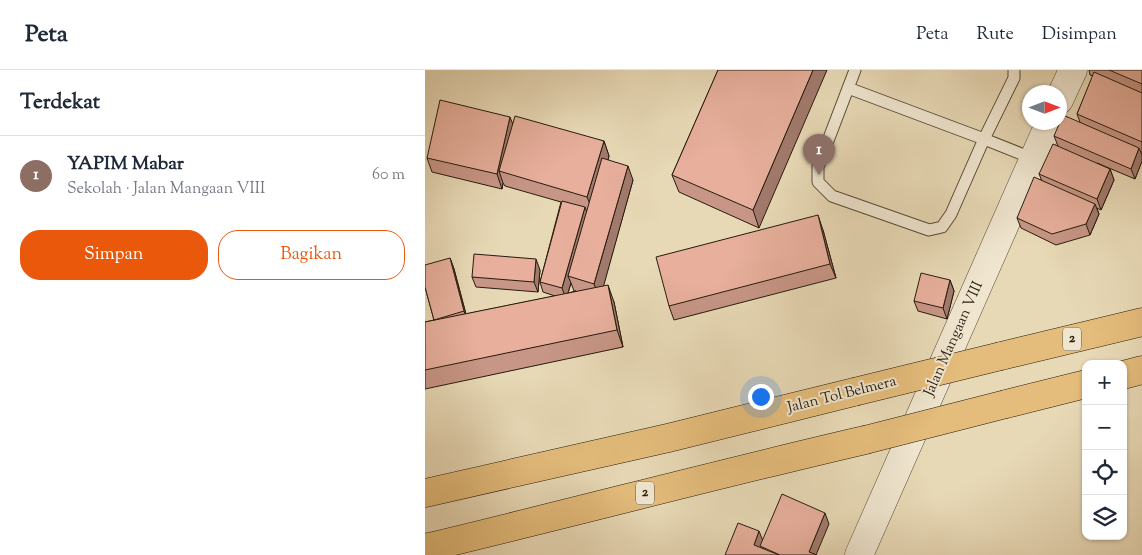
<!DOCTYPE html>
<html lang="id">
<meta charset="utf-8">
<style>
:root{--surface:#fff;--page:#f6f6f7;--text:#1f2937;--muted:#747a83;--line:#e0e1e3;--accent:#ea580c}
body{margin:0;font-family:"Sorts Mill Goudy",serif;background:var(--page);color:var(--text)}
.controls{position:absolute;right:15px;bottom:15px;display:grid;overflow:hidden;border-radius:10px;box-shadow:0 1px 4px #0004}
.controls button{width:45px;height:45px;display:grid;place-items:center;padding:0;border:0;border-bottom:1px solid var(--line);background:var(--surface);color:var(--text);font:25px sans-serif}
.compass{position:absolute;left:597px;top:15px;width:45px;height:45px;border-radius:50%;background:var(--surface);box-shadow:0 1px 4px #0004;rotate:90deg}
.you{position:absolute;left:335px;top:326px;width:18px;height:18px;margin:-12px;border:4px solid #fff;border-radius:50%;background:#1a73e8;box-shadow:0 0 0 8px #1a73e833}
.badge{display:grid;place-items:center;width:32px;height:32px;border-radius:50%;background:var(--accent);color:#fff;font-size:16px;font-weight:700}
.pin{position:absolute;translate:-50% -41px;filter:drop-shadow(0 1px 2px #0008)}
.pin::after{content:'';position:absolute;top:26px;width:18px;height:15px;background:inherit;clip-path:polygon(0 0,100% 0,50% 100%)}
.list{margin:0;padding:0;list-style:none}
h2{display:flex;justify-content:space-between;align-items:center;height:65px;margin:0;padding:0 20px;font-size:21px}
h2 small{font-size:16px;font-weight:400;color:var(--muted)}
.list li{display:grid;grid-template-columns:32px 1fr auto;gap:15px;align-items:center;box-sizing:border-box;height:80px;padding:0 20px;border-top:1px solid var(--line)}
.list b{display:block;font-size:19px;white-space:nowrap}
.list p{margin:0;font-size:16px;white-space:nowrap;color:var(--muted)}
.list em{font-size:16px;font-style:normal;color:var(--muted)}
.actions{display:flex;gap:10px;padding:15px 20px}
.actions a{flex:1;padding:11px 0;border:1px solid var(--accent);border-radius:20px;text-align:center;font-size:18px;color:var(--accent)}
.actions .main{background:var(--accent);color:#fff}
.icon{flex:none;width:28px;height:28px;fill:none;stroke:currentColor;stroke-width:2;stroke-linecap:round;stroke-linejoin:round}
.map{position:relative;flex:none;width:717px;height:485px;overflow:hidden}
header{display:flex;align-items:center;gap:30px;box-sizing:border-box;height:70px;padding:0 25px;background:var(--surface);border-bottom:1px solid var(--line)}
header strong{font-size:24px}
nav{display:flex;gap:28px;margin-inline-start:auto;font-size:18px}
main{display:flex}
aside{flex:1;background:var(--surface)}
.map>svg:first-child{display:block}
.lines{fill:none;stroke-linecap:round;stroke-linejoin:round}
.service-casing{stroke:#574a37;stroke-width:13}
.tertiary-casing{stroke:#574a37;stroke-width:29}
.motorway-casing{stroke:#271b0d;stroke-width:29}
.service{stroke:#f0e6d0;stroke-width:11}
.tertiary{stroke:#f0e6d0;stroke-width:28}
.motorway{stroke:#e4bc7b;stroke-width:28}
.motorway-bridge-casing{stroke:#271b0d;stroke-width:29;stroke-linecap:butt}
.motorway-bridge{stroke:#e4bc7b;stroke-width:28}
.wall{fill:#c79686;stroke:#271b0d;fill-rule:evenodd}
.shaded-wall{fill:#a27a6d;stroke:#271b0d}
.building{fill:#e7af9c;stroke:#271b0d}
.labels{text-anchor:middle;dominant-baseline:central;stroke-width:4;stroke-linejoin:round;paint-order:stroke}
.shield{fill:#f0e6d0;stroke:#635848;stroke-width:1}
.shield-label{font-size:14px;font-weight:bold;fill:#271b0d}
.street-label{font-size:15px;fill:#271b0d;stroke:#f0e6d0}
</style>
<header>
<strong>Peta</strong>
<nav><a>Peta</a><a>Rute</a><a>Disimpan</a></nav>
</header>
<main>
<aside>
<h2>Terdekat<small></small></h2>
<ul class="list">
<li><span class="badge" style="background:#8d6e63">1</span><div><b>YAPIM Mabar</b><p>Sekolah · Jalan Mangaan VIII</p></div><em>60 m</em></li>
</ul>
<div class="actions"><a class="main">Simpan</a><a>Bagikan</a></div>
</aside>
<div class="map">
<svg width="717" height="485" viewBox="0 0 717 485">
<rect width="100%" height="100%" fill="#e8d9b6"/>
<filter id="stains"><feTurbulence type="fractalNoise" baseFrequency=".004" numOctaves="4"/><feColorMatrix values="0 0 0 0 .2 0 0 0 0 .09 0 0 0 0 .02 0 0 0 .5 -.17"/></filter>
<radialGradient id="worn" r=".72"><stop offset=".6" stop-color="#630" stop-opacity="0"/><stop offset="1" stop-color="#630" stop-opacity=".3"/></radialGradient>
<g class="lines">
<defs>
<path id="service" d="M589,0V8L559,69L609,89
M423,18L559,69L526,144L517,157L504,160L407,126L393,112V97L430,0"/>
<path id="tertiary" d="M634,30L648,0
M434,485L625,52"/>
<path id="motorway" d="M576,286L717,252
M698,305L717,300
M581,334L661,314
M0,423L243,368L429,322
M0,478C147,443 293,404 440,370"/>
</defs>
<use href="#service" class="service-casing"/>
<use href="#tertiary" class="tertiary-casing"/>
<use href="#motorway" class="motorway-casing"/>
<use href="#service" class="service"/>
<use href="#tertiary" class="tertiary"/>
<use href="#motorway" class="motorway"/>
<defs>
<path id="motorway-bridge" d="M429,322L576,286
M440,370L581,334"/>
</defs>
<use href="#motorway-bridge" class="motorway-bridge-casing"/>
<use href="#motorway-bridge" class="motorway-bridge"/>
</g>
<path class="wall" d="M293,0L334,158L254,122L247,105Z
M664,0H717V91L710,109L672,93L685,99L689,110L676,140L672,138L674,144L665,165L631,175L596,158L592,148L617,111L614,104L633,76L629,66L655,52L652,44L668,6L665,5Z
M88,55L179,71L184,86L183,90L208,110L178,216L189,232L198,277L0,319V252L9,250L0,217L25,188L29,199L41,244L130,226L118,222L115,212L136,132L80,116L78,113L77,119L7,102L2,88ZM146,213L149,221H151L143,223Z
M398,160L411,208L249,250L244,236Z
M115,200L113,222L51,217L47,207Z
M525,210L529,221L522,249L493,241L489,231Z"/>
<path class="shaded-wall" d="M388,0H402L334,158L328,140Z
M85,47L91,62L74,101L78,113L77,119L72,104Z
M179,71L184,86L168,141L162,127Z
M714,78L717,85V91L710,109L706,99Z
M203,96L208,110L175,229L169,214Z
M685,99L689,110L676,140L672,129Z
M670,134L674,144L665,165L661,154Z
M160,137L164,147L143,206L146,213L141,229L137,218Z
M393,145L398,160L411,208L405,194Z
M25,188L29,199L43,252L39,241Z
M111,189L115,200L113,222L109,212Z
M525,210L529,221L522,249L518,238Z
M183,215L189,232L198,277L192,260Z
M400,443L404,454L391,485L384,482Z
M334,461L340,476L337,483L329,475Z"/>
<path class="building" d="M293,0H388L328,140L247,105Z
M684,0H717V14Z
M669,2L717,23V72L652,44Z
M15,30L85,47L72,104L2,88Z
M638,45L714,78L706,99L629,66Z
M90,46L179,71L162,127L74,101Z
M628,74L685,99L672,129L614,104Z
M177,88L203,96L169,214L143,206Z
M609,107L670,134L661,154L627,164L592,148Z
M137,131L160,137L137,218L115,212Z
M393,145L405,194L244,236L231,187Z
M49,184L111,189L109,212L47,207Z
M25,188L39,241L9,250L0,217V195Z
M496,203L525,210L518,238L489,231Z
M183,215L192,260L0,300V252Z
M357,424L400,443L384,482L392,485H355L335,476Z
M313,453L334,461L329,475L354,485H300Z"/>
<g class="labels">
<g class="shield">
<rect x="638" y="257.5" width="18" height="23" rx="4"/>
<rect x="211" y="411.5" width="18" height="23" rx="4"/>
</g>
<g class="shield-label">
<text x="647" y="269">2</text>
<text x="220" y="423">2</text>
</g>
<g class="street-label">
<text transform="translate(529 269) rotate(-66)">Jalan Mangaan VIII</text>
<text transform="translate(417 325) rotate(-14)">Jalan Tol Belmera</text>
</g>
</g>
<rect width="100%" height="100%" filter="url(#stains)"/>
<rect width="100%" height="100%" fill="url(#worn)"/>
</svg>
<div class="controls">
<button>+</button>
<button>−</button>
<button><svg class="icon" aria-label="locate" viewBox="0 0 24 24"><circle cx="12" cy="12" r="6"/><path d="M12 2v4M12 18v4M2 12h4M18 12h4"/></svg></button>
<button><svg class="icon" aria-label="layers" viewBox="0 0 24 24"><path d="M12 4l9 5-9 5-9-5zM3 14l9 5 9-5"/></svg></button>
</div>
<svg class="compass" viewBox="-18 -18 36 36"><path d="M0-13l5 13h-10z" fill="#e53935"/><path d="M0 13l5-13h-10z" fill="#747a83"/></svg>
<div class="you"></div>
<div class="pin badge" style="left:394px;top:105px;background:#8d6e63">1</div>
</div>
</main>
